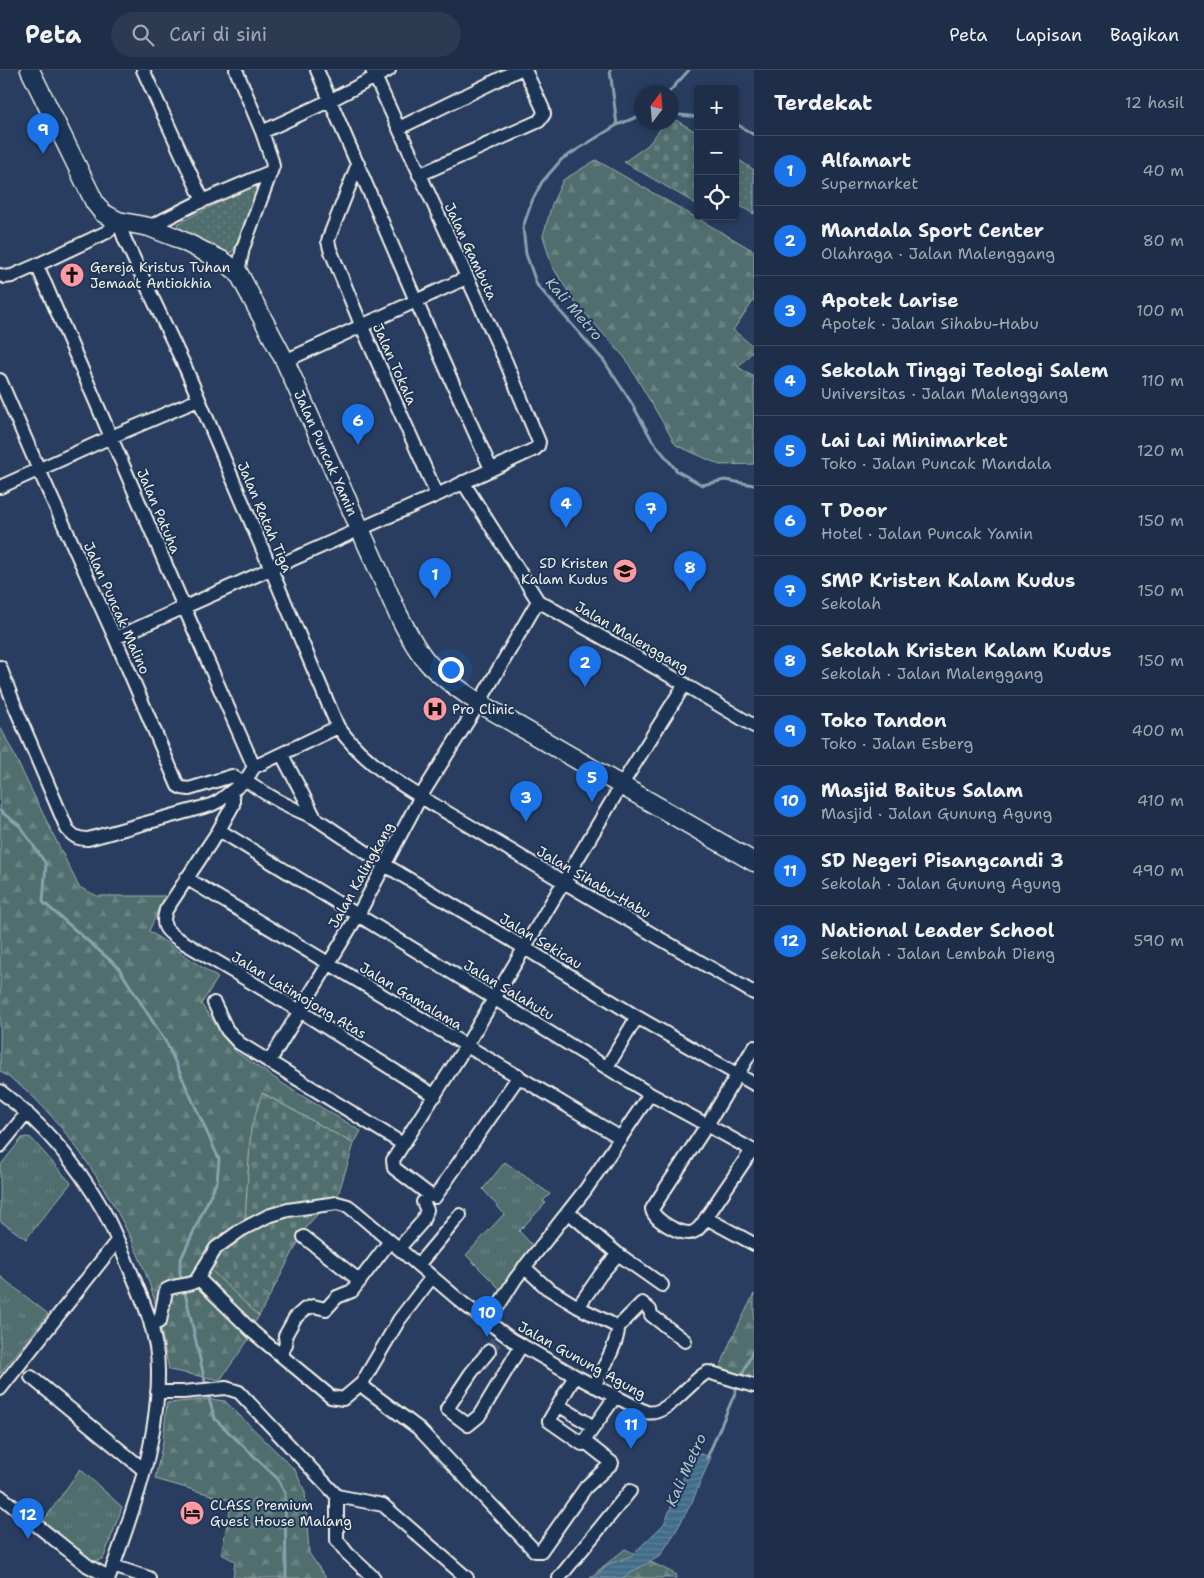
<!DOCTYPE html>
<html lang="id">
<meta charset="utf-8">
<style>
:root{--surface:#1f2e48;--page:#2c3a52;--text:#f1f3f6;--muted:#a1a8b4;--line:#3c4a60;--accent:#1a73e8}
body{margin:0;font-family:"Shantell Sans",sans-serif;background:var(--page);color:var(--text)}
.controls{position:absolute;right:15px;top:15px;display:grid;overflow:hidden;border-radius:5px;box-shadow:0 2px 8px #0003}
.controls button{width:45px;height:45px;display:grid;place-items:center;padding:0;border:0;border-bottom:1px solid var(--line);background:var(--surface);color:var(--text);font:25px sans-serif}
.compass{position:absolute;left:634px;top:15px;width:45px;height:45px;border-radius:50%;background:var(--surface);box-shadow:0 2px 8px #0003;rotate:16deg}
.you{position:absolute;left:450px;top:599px;width:18px;height:18px;margin:-12px;border:4px solid #fff;border-radius:50%;background:#1a73e8;box-shadow:0 0 0 8px #1a73e833}
.badge{display:grid;place-items:center;width:32px;height:32px;border-radius:50%;background:var(--accent);color:#fff;font-size:16px;font-weight:700}
.pin{position:absolute;translate:-50% -41px;filter:drop-shadow(0 1px 2px #0008)}
.pin::after{content:'';position:absolute;top:26px;width:18px;height:15px;background:inherit;clip-path:polygon(0 0,100% 0,50% 100%)}
.list{margin:0;padding:0;list-style:none}
h2{display:flex;justify-content:space-between;align-items:center;height:65px;margin:0;padding:0 20px;font-size:21px}
h2 small{font-size:16px;font-weight:400;color:var(--muted)}
.list li{display:grid;grid-template-columns:32px 1fr auto;gap:15px;align-items:center;box-sizing:border-box;height:70px;padding:0 20px;border-top:1px solid var(--line)}
.list b{display:block;font-size:19px;white-space:nowrap}
.list p{margin:0;font-size:16px;white-space:nowrap;color:var(--muted)}
.list em{font-size:16px;font-style:normal;color:var(--muted)}
.icon{flex:none;width:28px;height:28px;fill:none;stroke:currentColor;stroke-width:2;stroke-linecap:round;stroke-linejoin:round}
.map{position:relative;flex:none;width:754px;height:1508px;overflow:hidden}
header{display:flex;align-items:center;gap:30px;box-sizing:border-box;height:70px;padding:0 25px;background:var(--surface);border-bottom:1px solid var(--line)}
header strong{font-size:24px}
nav{display:flex;gap:28px;margin-inline-start:auto;font-size:18px}
.search{width:350px;height:45px;background:var(--page);display:flex;align-items:center;gap:12px;box-sizing:border-box;padding:0 18px;border-radius:28px;color:var(--muted);font-size:19px}
main{display:flex}
aside{flex:1;background:var(--surface)}
.map>svg:first-child{display:block}
.grass{fill:url(#grass-tufts);stroke:#a2b0aa}
.forest{fill:url(#forest-firs);stroke:#a2b0aa}
.cemetery{fill:url(#cemetery-stones);stroke:#a2b0aa}
.park{fill:url(#park-dots);stroke:#a2b0aa}
.water{fill:url(#water-rules);stroke:#89a2af}
.lines{fill:none;stroke-linecap:round;stroke-linejoin:round}
.stream{stroke:#89a2af;stroke-width:3}
.street-tunnel{stroke:#475874;stroke-width:12;stroke-dasharray:12 6;stroke-linecap:butt}
.street-casing{stroke:#f4f1e8;stroke-width:16}
.secondary-casing{stroke:#f4f1e8;stroke-width:21}
.street{stroke:#1d3557;stroke-width:12}
.secondary{stroke:#1d3557;stroke-width:18}
.labels{text-anchor:middle;dominant-baseline:central;stroke-width:4;stroke-linejoin:round;paint-order:stroke}
.street-label{font-size:14px;fill:#f4f1e8;stroke:#1d3557}
.poi-label{font-size:14px;fill:#f4f1e8;stroke:#1d3557;text-anchor:start}
.water-label{font-size:15px;font-style:italic;fill:#b6c3c7;stroke:#1d3557}
</style>
<header>
<strong>Peta</strong>
<div class="search"><svg class="icon" aria-label="search" viewBox="0 0 24 24"><circle cx="10" cy="10" r="6"/><path d="M15 15l6 6"/></svg>Cari di sini</div>
<nav><a>Peta</a><a>Lapisan</a><a>Bagikan</a></nav>
</header>
<main>
<div class="map">
<svg width="754" height="1508" viewBox="0 0 754 1508">
<defs>
<pattern id="grass-tufts" width="24" height="20" patternUnits="userSpaceOnUse" patternTransform="scale(1.25)"><rect width="24" height="20" fill="#506e6d"/><path d="M3 7l-1-3M5 7V3M7 7l1-3M15 17l-1-3M17 17v-4M19 17l1-3" fill="none" stroke="#6a8382"/></pattern>
<pattern id="forest-firs" width="22" height="20" patternUnits="userSpaceOnUse" patternTransform="scale(1.25)"><rect width="22" height="20" fill="#506e6d"/><path d="M5 1l3.5 6h-7zM16 11l3.5 6h-7z" fill="#6a8382"/></pattern>
<pattern id="cemetery-stones" width="16" height="16" patternUnits="userSpaceOnUse" patternTransform="scale(1.25)"><rect width="16" height="16" fill="#506e6d"/><path d="M2 7V4a2 2 0 0 1 4 0v3zM10 15v-3a2 2 0 0 1 4 0v3z" fill="#6a8382"/></pattern>
<pattern id="park-dots" width="8" height="8" patternUnits="userSpaceOnUse" patternTransform="scale(1.25)"><rect width="8" height="8" fill="#506e6d"/><path d="M2 2h.1M6 6h.1" fill="none" stroke="#6a8382" stroke-width="1.8" stroke-linecap="round"/></pattern>
<pattern id="water-rules" width="6" height="5" patternUnits="userSpaceOnUse" patternTransform="scale(1.25)"><rect width="6" height="5" fill="#426d89"/><path d="M0 2.5h6" fill="none" stroke="#5e829a"/></pattern>
</defs>
<rect width="100%" height="100%" fill="#293d60"/>
<filter id="ink" filterUnits="userSpaceOnUse"><feTurbulence type="fractalNoise" baseFrequency=".02" numOctaves="2"/><feDisplacementMap in="SourceGraphic" scale="10" xChannelSelector="R" yChannelSelector="G"/><feConvolveMatrix kernelMatrix="1 2 1 2 8 2 1 2 1" color-interpolation-filters="sRGB"/></filter>
<g filter="url(#ink)">
<path class="grass" d="M27,1067L31,1068L71,1113L26,1169L0,1151V1096L22,1068Z
M505,1092L550,1124L543,1131L546,1133L519,1161L535,1178L502,1221L466,1185L504,1144L483,1119Z
M0,1206L48,1244L0,1304Z
M80,1399L122,1437L104,1487C98,1492 94,1492 87,1488L43,1452Z"/>
<path class="forest" d="M596,90L754,181V230L733,260L754,277V280L738,297L754,307V394L720,395L676,375L625,288L574,231L552,196L543,166L552,134L563,110Z
M0,656L79,817L97,826H165L149,861L218,908L201,934L236,982L294,1021L361,1061L354,1074L263,1023L251,1059L245,1150L220,1169L208,1197L259,1246L248,1262L252,1265L220,1310L169,1300C165,1281 162,1262 158,1244C141,1169 82,1071 25,1019C17,1013 8,1007 0,1001Z
M754,1224V1309L720,1298L731,1270Z
M210,1329L225,1331L295,1400L305,1422L309,1483L326,1508H233L235,1491L221,1484L232,1431L155,1409L163,1371L167,1333Z
M625,1479L677,1505L676,1508H589Z"/>
<path class="cemetery" d="M672,48L698,63V135L624,92L648,75L665,53L672,52Z
M262,1023L354,1074L336,1131C302,1129 275,1137 245,1150L251,1059Z
M323,1138L307,1156L259,1246L208,1197L219,1179L272,1148Z"/>
<path class="park" d="M739,90L754,100V144L735,133V97Z
M257,113L261,117L233,181L229,183L178,158L177,154Z"/>
<path class="water" d="M694,1382L711,1387L692,1432L676,1461L660,1486L622,1508H592L609,1494L631,1486L664,1454Z"/>
<g class="lines">
<path class="stream" d="M610,0L617,55
M669,22L689,0
M672,44L698,47
M642,45L617,55L562,89L542,112L532,131L523,157L526,184L537,215L604,291L631,332L652,370L677,401L702,415L725,410L754,415
M735,53L754,65
M0,741L20,756L46,794L43,832L118,897L167,974L219,1089L217,1111L180,1191V1203L182,1211
M184,1218L206,1316
M740,1310L754,1278
M207,1322L215,1349L277,1408L285,1423L286,1508
M707,1388L738,1316"/>
<path class="street-tunnel" d="M489,1281L501,1265"/>
<defs>
<path id="street" d="M143,0L203,131
M236,0L262,62L272,91L273,96L243,178L238,202
M317,0L416,231L491,399
M372,0L506,292L539,372L538,376L535,379L437,425
M399,58L518,0
M262,62L331,30L389,0
M419,105L539,51L544,44L543,39L525,0
M149,157L195,134L270,102
M37,195L184,537L254,697
M0,205L5,207L12,206L37,195L107,162L118,151L125,170L186,299L338,657C372,704 431,732 480,762C571,817 662,870 754,923
M285,291L466,208
M0,310L39,400L115,568L178,716L182,718L189,719L232,706L237,709L240,715
M463,412L538,531L672,607L754,656
M0,417L111,367L198,330
M115,568L437,425L362,257L330,179L328,171L330,165L358,94
M0,597L16,639L67,759C74,767 78,769 88,769L211,735L219,731L246,710L254,697L338,657
M246,710C267,726 291,738 315,748L282,685
M230,723L233,729V735L219,760L166,840C161,856 165,860 178,869L300,941L435,1026
M315,748L385,795L533,883L637,947L754,1014
M219,760L650,1024L707,1055L754,977
M186,808L621,1068
M214,933L227,960L239,973L403,1074
M269,992L358,845L421,726L479,633L538,531
M607,997L637,947
M519,1006L435,1127L431,1126L394,1098L393,1090L466,976L622,714L685,614
M0,1021C42,1053 77,1094 103,1140C114,1160 122,1181 131,1202C144,1232 158,1266 158,1300C159,1372 133,1441 109,1508
M0,1076L27,1043
M754,1081L707,1055L652,1139C653,1150 683,1167 693,1162C699,1160 703,1153 706,1148L754,1174
M568,1142L618,1184L662,1215
M706,1148L752,1080
M304,1167L360,1211
M399,1178L422,1152L427,1140L423,1132
M418,1195L460,1145
M524,1197L547,1218L578,1237L618,1257C619,1272 601,1302 594,1316
M432,1207L399,1250L362,1313L366,1319L418,1358L535,1481H541L586,1417L612,1393L584,1371L615,1327
M198,1208L254,1263L331,1327L343,1329L362,1313
M578,1237L601,1204L618,1184
M488,1252L516,1208L586,1119L650,1024
M151,1256L160,1251L166,1220C175,1214 187,1217 196,1211L216,1178L241,1160L268,1146L288,1140L337,1133L348,1136L357,1143L465,1235L511,1269L575,1306L646,1342C667,1348 691,1309 708,1302L754,1316
M618,1257L642,1233L650,1240L651,1245L685,1271
M489,1281L471,1303L447,1339L468,1355L479,1346L521,1276
M281,1285L286,1274L285,1266L295,1248L305,1239L313,1236L326,1239L337,1227L352,1221L390,1171
M575,1306L549,1351L582,1374L584,1371
M31,1307L144,1400
M0,1319L117,1171
M157,1322H183L226,1318L239,1322L337,1426V1470L347,1483L374,1508
M558,1335L594,1357
M0,1426L88,1496L109,1507
M337,1426L383,1435L467,1508
M113,1496L149,1508
M559,1508L630,1421"/>
<path id="secondary" d="M30,0L95,133L103,143L118,151L149,157L175,167L223,191L238,202L285,291L398,544C407,561 416,580 429,594C444,610 462,621 479,633L754,792"/>
</defs>
<use href="#street" class="street-casing"/>
<use href="#secondary" class="secondary-casing"/>
<use href="#street" class="street"/>
<use href="#secondary" class="secondary"/>
</g>
</g>
<defs>
<symbol id="church-disc" viewBox="-11 -11 22 22"><circle r="9.5" fill="#ff9aa2" stroke="#1d3557"/><path d="M-1.2-6h2.4v3.5h3.3v2.4h-3.3V6h-2.4V-.1h-3.3v-2.4h3.3Z" fill="#111"/></symbol>
<symbol id="school-disc" viewBox="-11 -11 22 22"><circle r="9.5" fill="#ff9aa2" stroke="#1d3557"/><path d="M0-5L7-2L0 1L-7-2ZM-4 1L0 2.5L4 1V4Q0 6-4 4Z" fill="#111"/></symbol>
<symbol id="hospital-disc" viewBox="-11 -11 22 22"><circle r="9.5" fill="#ff9aa2" stroke="#1d3557"/><path d="M-5-5h3v3.5h4V-5h3V5h-3V1.5h-4V5h-3Z" fill="#111"/></symbol>
<symbol id="hotel-disc" viewBox="-11 -11 22 22"><circle r="9.5" fill="#ff9aa2" stroke="#1d3557"/><path d="M-6-4.5h1.5V1H6V5H4.5V3h-9V5H-6ZM-4 0a1.8 1.8 0 1 1 3.6 0ZM.5 0V-2.5h3Q6-2.5 6 0Z" fill="#111"/></symbol>
</defs>
<g fill-rule="evenodd">
<use href="#church-disc" x="58" y="191" width="28" height="28"/>
<use href="#school-disc" x="611" y="487" width="28" height="28"/>
<use href="#hospital-disc" x="421" y="625" width="28" height="28"/>
<use href="#hotel-disc" x="178" y="1429" width="28" height="28"/>
</g>
<g class="labels">
<g class="street-label">
<text transform="translate(471 181) rotate(65)">Jalan Gambuta</text>
<text transform="translate(395 294) rotate(66)">Jalan Tokala</text>
<text transform="translate(326 383) rotate(66)">Jalan Puncak Yamin</text>
<text transform="translate(159 441) rotate(67)">Jalan Patuha</text>
<text transform="translate(265 447) rotate(67)">Jalan Ratah Tiga</text>
<text transform="translate(117 538) rotate(66)">Jalan Puncak Malino</text>
<text transform="translate(632 567) rotate(30)">Jalan Malenggang</text>
<text transform="translate(361 805) rotate(-61)">Jalan Kalingkang</text>
<text transform="translate(594 812) rotate(30)">Jalan Sihabu-Habu</text>
<text transform="translate(541 871) rotate(31)">Jalan Sekicau</text>
<text transform="translate(509 920) rotate(31)">Jalan Salahutu</text>
<text transform="translate(299 925) rotate(31)">Jalan Latimojong Atas</text>
<text transform="translate(411 926) rotate(31)">Jalan Gamalama</text>
<text transform="translate(582 1290) rotate(29)">Jalan Gunung Agung</text>
</g>
<g class="poi-label">
<text x="90" y="197">Gereja Kristus Tuhan<tspan x="90" dy="16">Jemaat Antiokhia</tspan></text>
<text x="608" y="493" text-anchor="end">SD Kristen<tspan x="608" dy="16">Kalam Kudus</tspan></text>
<text x="452" y="639">Pro Clinic</text>
<text x="210" y="1435">CLASS Premium<tspan x="210" dy="16">Guest House Malang</tspan></text>
</g>
<g class="water-label">
<text transform="translate(574 239) rotate(49)">Kali Metro</text>
<text transform="translate(686 1400) rotate(-66)">Kali Metro</text>
</g>
</g>
</svg>
<div class="controls">
<button>+</button>
<button>−</button>
<button><svg class="icon" aria-label="locate" viewBox="0 0 24 24"><circle cx="12" cy="12" r="6"/><path d="M12 2v4M12 18v4M2 12h4M18 12h4"/></svg></button>
</div>
<svg class="compass" viewBox="-18 -18 36 36"><path d="M0-13l5 13h-10z" fill="#e53935"/><path d="M0 13l5-13h-10z" fill="#a1a8b4"/></svg>
<div class="you"></div>
<div class="pin badge" style="left:435px;top:529px">1</div>
<div class="pin badge" style="left:585px;top:617px">2</div>
<div class="pin badge" style="left:526px;top:752px">3</div>
<div class="pin badge" style="left:566px;top:458px">4</div>
<div class="pin badge" style="left:592px;top:732px">5</div>
<div class="pin badge" style="left:358px;top:375px">6</div>
<div class="pin badge" style="left:651px;top:463px">7</div>
<div class="pin badge" style="left:690px;top:522px">8</div>
<div class="pin badge" style="left:43px;top:84px">9</div>
<div class="pin badge" style="left:487px;top:1267px">10</div>
<div class="pin badge" style="left:631px;top:1379px">11</div>
<div class="pin badge" style="left:28px;top:1469px">12</div>
</div>
<aside>
<h2>Terdekat<small>12 hasil</small></h2>
<ul class="list">
<li><span class="badge">1</span><div><b>Alfamart</b><p>Supermarket</p></div><em>40 m</em></li>
<li><span class="badge">2</span><div><b>Mandala Sport Center</b><p>Olahraga · Jalan Malenggang</p></div><em>80 m</em></li>
<li><span class="badge">3</span><div><b>Apotek Larise</b><p>Apotek · Jalan Sihabu-Habu</p></div><em>100 m</em></li>
<li><span class="badge">4</span><div><b>Sekolah Tinggi Teologi Salem</b><p>Universitas · Jalan Malenggang</p></div><em>110 m</em></li>
<li><span class="badge">5</span><div><b>Lai Lai Minimarket</b><p>Toko · Jalan Puncak Mandala</p></div><em>120 m</em></li>
<li><span class="badge">6</span><div><b>T Door</b><p>Hotel · Jalan Puncak Yamin</p></div><em>150 m</em></li>
<li><span class="badge">7</span><div><b>SMP Kristen Kalam Kudus</b><p>Sekolah</p></div><em>150 m</em></li>
<li><span class="badge">8</span><div><b>Sekolah Kristen Kalam Kudus</b><p>Sekolah · Jalan Malenggang</p></div><em>150 m</em></li>
<li><span class="badge">9</span><div><b>Toko Tandon</b><p>Toko · Jalan Esberg</p></div><em>400 m</em></li>
<li><span class="badge">10</span><div><b>Masjid Baitus Salam</b><p>Masjid · Jalan Gunung Agung</p></div><em>410 m</em></li>
<li><span class="badge">11</span><div><b>SD Negeri Pisangcandi 3</b><p>Sekolah · Jalan Gunung Agung</p></div><em>490 m</em></li>
<li><span class="badge">12</span><div><b>National Leader School</b><p>Sekolah · Jalan Lembah Dieng</p></div><em>590 m</em></li>
</ul>
</aside>
</main>
